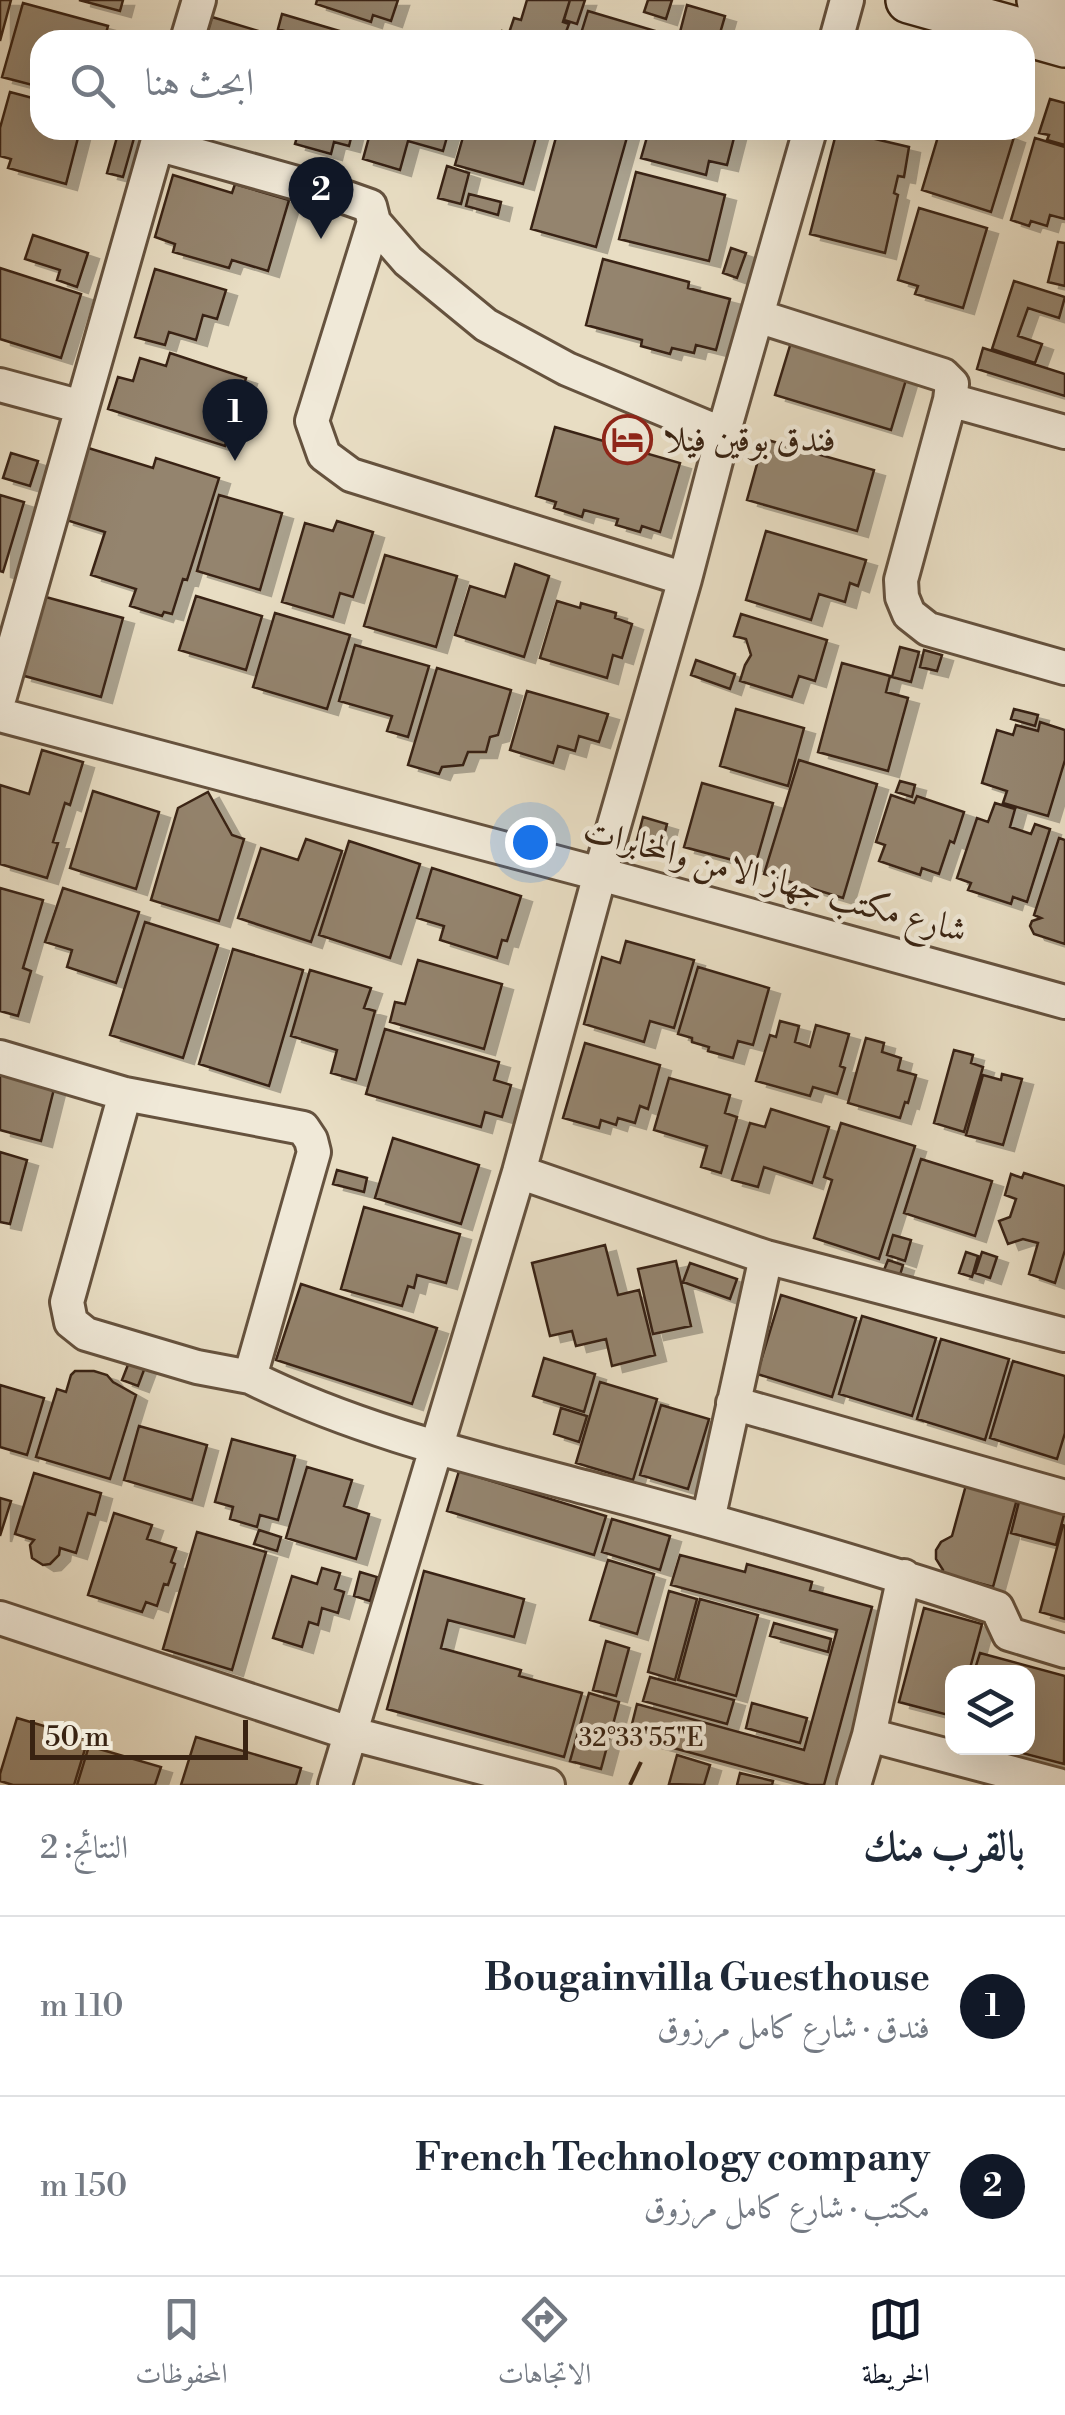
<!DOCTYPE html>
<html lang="ar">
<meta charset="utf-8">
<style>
:root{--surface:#fff;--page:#f2f2f3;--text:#1f2937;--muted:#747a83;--line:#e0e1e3;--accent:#111827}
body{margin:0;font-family:"Libre Bodoni",Amiri,serif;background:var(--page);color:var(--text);direction:rtl}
.controls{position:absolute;right:30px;bottom:30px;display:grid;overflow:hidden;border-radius:20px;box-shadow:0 10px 40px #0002}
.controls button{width:90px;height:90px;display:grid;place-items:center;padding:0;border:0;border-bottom:2px solid var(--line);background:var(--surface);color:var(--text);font:50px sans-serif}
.scale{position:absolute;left:30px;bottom:25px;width:218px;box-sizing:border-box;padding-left:10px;border:5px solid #392312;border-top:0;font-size:28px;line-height:35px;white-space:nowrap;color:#392312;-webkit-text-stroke:8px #f0e9d8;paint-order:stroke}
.you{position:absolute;left:530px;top:842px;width:35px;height:35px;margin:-25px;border:8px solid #fff;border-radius:50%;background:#1a73e8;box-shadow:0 0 0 15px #1a73e833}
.badge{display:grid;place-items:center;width:65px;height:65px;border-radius:50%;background:var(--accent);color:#fff;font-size:32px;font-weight:700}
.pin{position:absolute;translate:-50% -82px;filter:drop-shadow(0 2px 5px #0008)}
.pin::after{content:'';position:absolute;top:52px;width:35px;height:30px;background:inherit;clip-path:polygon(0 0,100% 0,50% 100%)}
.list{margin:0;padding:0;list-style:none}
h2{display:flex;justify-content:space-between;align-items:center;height:130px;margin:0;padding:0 40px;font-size:42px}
h2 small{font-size:32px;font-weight:400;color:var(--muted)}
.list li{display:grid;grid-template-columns:65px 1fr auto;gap:30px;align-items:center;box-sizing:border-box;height:180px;padding:0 40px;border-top:2px solid var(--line)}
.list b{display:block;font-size:38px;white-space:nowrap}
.list p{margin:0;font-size:32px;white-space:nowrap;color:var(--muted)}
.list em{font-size:32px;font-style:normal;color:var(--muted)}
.icon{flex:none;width:55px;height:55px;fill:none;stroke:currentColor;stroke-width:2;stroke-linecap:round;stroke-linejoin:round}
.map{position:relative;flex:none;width:1065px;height:1785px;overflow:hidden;direction:ltr}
.search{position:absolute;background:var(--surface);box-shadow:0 10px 40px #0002;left:30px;right:30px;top:30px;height:110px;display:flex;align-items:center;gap:25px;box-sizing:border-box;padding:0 35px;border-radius:30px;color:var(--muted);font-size:38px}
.sheet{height:490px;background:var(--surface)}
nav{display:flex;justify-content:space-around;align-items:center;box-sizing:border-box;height:140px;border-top:2px solid var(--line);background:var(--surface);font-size:28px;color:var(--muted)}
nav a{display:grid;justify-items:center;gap:5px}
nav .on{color:var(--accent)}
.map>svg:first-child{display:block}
.building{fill:#94846e;stroke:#392312;stroke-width:2.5;filter:url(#shadow)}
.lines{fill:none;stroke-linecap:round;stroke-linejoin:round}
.street-casing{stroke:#65523e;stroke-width:38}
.secondary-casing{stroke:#392312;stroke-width:50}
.street{stroke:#f0e9d8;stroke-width:32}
.secondary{stroke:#f0e9d8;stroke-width:45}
.ticks{fill:none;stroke:#392312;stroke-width:4}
.labels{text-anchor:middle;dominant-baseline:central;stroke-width:9;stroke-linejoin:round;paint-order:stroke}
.poi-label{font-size:35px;fill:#392312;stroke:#f0e9d8;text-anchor:start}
.street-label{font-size:35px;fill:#392312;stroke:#f0e9d8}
.ticks-label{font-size:25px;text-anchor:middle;fill:#392312;stroke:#f0e9d8;stroke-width:9;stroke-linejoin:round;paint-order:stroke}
</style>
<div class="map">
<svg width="1065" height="1785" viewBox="0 0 1065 1785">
<defs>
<filter id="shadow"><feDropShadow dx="11" dy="6" stdDeviation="0" flood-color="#0004"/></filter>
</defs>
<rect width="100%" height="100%" fill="#e8ddc3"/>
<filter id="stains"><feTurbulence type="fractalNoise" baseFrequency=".002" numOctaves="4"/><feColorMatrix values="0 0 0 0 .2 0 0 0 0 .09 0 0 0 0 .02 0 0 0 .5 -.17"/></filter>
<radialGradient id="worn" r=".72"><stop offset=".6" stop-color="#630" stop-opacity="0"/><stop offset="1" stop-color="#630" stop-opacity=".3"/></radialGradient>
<path class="building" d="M0,0H11L0,41Z
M79,0H123L120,11Z
M317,0H398L391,21L373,15L371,22L316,4Z
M527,0H570L563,22L569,24L563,40H499L502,31L509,33L514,18L521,20Z
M570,0H585L577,24L564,20Z
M648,0H672L666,19L644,12Z
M23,3L108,26L104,40H40V87L2,77Z
M687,5L725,16L718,40H678Z
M588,11L659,32L657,40H579Z
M282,14L370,40H313L278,29Z
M212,17L288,40H205Z
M10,92L40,100V130H80L66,184L8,168L11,159L0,156V128Z
M1050,99L1065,103V145L1047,140L1049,135L1039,133Z
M119,130L136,131L123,177L107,173Z
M278,130H353L349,146L334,142L331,154L295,144L297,137Z
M371,130H449L443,151L408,141L400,170L363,159Z
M465,130H538L523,184L455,165Z
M558,130H629L596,247L531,229Z
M649,130H736L727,165L709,161L706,175L641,158Z
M837,130L909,147L904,177L898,176L894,193L898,195L885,253L810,234Z
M940,130H995L1014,137L991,212L922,190Z
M1035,138L1065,147V219L1050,215L1047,226L1031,221L1029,226L1011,220Z
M447,166L469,173L461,204L438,198Z
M636,172L725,195L709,261L619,239Z
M173,175L232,193L235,184L289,200L268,271L232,260L229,268L173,252L175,244L155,237Z
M469,194L501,202L498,215L466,206Z
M919,208L987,228L963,308L915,294L918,286L898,280Z
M33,235L88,253L77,287L57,280L60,270L25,259Z
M1058,242L1065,243V286L1048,282Z
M731,248L746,253L737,278L723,273Z
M603,259L689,282L688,288L730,299L716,350L696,345L694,353L672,348L670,354L641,346L642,340L586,325Z
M0,268L81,294L61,358L0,339Z
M155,269L226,290L217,319L203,315L196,340L169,332L165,345L135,337Z
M1014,281L1065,297L1059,318L1028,308L1018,336L1042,344L1035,363L992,349Z
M792,339L908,373L891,430L775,395Z
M983,348L1065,374V396L977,369Z
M170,353L246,378L225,446L108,409L118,377L133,381L140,358L166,366Z
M555,427L680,463L660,532L642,526L640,532L616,525L618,519L584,510L582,517L554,508L556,502L536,496Z
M764,439L874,470L857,531L747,500Z
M85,447L153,468L156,458L219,478L187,580L183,579L172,614L164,612L162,616L130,606L136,589L91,575L105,532L63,519Z
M11,453L38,461L30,486L3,478Z
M0,495L24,502L3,572L0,571Z
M219,495L282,513L260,590L197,571Z
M337,521L373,532L353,597L340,593L333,617L282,602L305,523L333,531Z
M766,531L866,560L858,586L850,583L845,602L819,594L811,620L746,600Z
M385,555L457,576L436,647L364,626Z
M515,564L549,576L524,657L455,635L470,586L505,597Z
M42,596L123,618L101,697L21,675Z
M196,596L262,616L246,670L179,650Z
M557,601L580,608L581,603L616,613L615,618L632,624L622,658L613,655L607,678L540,658Z
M275,613L350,635L327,709L253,687Z
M741,614L827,640L815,681L799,676L792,697L740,681L745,665L751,655L746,639L734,636Z
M355,645L429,666L408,737L387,731L392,716L339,701Z
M900,647L919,652L911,682L892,677Z
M924,650L942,655L937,671L920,667Z
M696,660L735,674L730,689L691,675Z
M842,663L890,676L886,692L908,698L888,771L818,752Z
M437,668L511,690L498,735L490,737L486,752H468L463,765L442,767L439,774L408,765Z
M527,691L608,714L599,742L579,736L575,751L558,746L553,763L510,750Z
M736,709L804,728L788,786L720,766Z
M1014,709L1038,715L1035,726L1011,719Z
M1040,722L1065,730V760L1048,816L1003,803L1007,791L982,783L997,730L1013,735L1016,725L1038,731Z
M42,750L83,762L70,805L65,803L53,842L58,843L47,878L0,864V785L29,794Z
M799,760L877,784L843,898L764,874Z
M900,781L915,785L912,797L896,792Z
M702,783L773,803L755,866L684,847Z
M93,791L159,812L136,889L70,868Z
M208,792L232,835L244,839L219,921L151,900L178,808Z
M891,795L914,803L917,796L964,812L954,843L950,841L939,874L922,868L920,875L879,861L885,845L876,842Z
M995,803L1015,809L1010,827L1031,834L1035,824L1050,829L1027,902L1013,897L1011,904L968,890L971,883L957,878L977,818L988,822Z
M643,817L667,824L660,851L636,844Z
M1059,838L1065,840V944L1034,934L1030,926L1032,921L1041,918L1034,915Z
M306,839L342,851L311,942L238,918L261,848L298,860Z
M349,841L420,864L390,958L319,935Z
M432,868L521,896L507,941L502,940L497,958L440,940L444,926L417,918Z
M0,888L43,900L23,968L31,971L18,1016L0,1011Z
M63,888L139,912L116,983L67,967L72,950L45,942Z
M145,922L218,945L183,1058L110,1035Z
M626,941L694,960L674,1028L650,1021L644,1042L584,1024L602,957L620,963Z
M233,949L303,970L269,1086L199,1064Z
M418,960L502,984L484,1049L390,1022L395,1002L405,1004Z
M698,967L769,988L753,1045L738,1041L733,1058L708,1051L709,1047L692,1042V1038L678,1034Z
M310,970L371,988L364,1008L375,1011L356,1080L331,1073L337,1050L291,1036Z
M780,1021L799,1026L795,1042L810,1047L816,1025L849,1034L840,1066L845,1068L837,1094L813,1087L810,1096L756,1081L770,1035L776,1037Z
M385,1029L499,1062L494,1080L511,1085L502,1117L485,1112L481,1127L366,1094Z
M866,1038L884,1043L882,1052L901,1058L898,1070L916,1075L908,1103L905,1102L900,1118L848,1103Z
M585,1043L660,1065L648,1109L640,1106L635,1123L618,1118L616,1125L601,1120L599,1128L563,1118Z
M954,1050L973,1055L971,1063L983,1067L964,1132L934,1123Z
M0,1063L57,1077L41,1141L0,1130Z
M1002,1074L1022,1079L1003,1145L966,1135L983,1075L1001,1080Z
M669,1078L730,1095L725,1113L737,1117L721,1173L701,1167L707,1146L654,1130Z
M771,1109L829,1127L812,1183L764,1167L758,1187L732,1180L750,1123L765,1127Z
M841,1123L915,1146L879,1259L814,1238L832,1180L824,1177Z
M393,1138L479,1165L461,1224L375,1198Z
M0,1152L27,1160L10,1224L0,1222Z
M921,1159L992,1181L975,1236L904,1213Z
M337,1170L367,1178L364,1192L333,1184Z
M1024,1173L1065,1186V1250L1055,1283L1029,1274L1038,1243L1023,1239L1008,1244L999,1221L1010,1217L1016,1199L1005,1195L1011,1174L1022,1178Z
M364,1207L460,1234L446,1283L417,1275L414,1288L408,1286L402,1306L341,1289Z
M893,1235L911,1240L905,1261L887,1255Z
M605,1245L618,1295L639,1290L655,1355L612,1366L606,1339L576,1346L572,1331L550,1336L532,1263Z
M966,1252L978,1256L972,1277L959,1273Z
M982,1252L997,1257L990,1278L975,1273Z
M888,1260L903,1265L900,1275L884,1270Z
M676,1261L691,1326L653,1334L638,1269Z
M690,1263L737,1279L730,1299L683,1282Z
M301,1284L437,1328L412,1404L276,1360Z
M781,1295L856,1318L832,1397L757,1374Z
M862,1316L936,1338L912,1416L839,1394Z
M941,1339L1009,1359L985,1440L917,1419Z
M131,1357L147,1362L138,1386L122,1380Z
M544,1358L595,1374L584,1412L533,1396Z
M1013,1361L1065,1376V1433L1057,1459L990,1438Z
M75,1371H94L107,1375L113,1382L136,1395L110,1479L36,1457L57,1389L66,1392L71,1375Z
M600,1382L657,1399L633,1480L576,1463Z
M0,1385L44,1398L27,1455L0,1447Z
M661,1405L709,1419L688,1489L640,1475Z
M561,1408L587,1416L579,1442L554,1434Z
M139,1426L207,1445L192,1500L124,1480Z
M232,1439L295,1456L278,1520L260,1515L257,1527L230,1519L233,1507L215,1502Z
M307,1467L352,1480L344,1506L369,1514L356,1559L286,1538Z
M459,1471L606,1516L594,1555L447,1511Z
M34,1473L101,1493L95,1515L88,1513L76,1553L60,1548L59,1555L50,1564L43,1565L32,1558L30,1545L34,1540L15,1534Z
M966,1485L1017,1499L993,1587L942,1573L943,1570L936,1559V1550L941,1542L952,1536Z
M1022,1490L1065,1511L1056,1545L1011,1533Z
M0,1498L11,1501L0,1536Z
M114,1513L152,1525L147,1539L176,1548L171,1562L175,1564L168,1585L164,1584L157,1606L146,1602L142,1612L88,1595Z
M612,1519L670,1536L660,1570L602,1552Z
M1063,1525L1065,1526V1619L1040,1612Z
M259,1530L281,1537L277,1551L254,1544Z
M197,1532L266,1552L232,1670L163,1649Z
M680,1555L745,1572L747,1564L812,1582L810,1590L872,1607L824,1785H810L629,1736L637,1704L804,1750L837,1630L671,1585Z
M608,1560L654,1574L637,1634L590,1620Z
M322,1568L340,1573L335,1589L344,1592L338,1613L322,1608L318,1625L309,1622L302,1647L273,1638L292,1576L317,1584Z
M424,1571L524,1599L514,1637L448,1620L441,1648L521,1670L519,1676L582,1693L564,1757L387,1709Z
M360,1572L377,1577L370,1601L354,1596Z
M669,1591L697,1599L675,1680L648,1672Z
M700,1599L758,1615L736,1696L678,1680Z
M924,1608L982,1624L969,1672H952V1716L899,1702Z
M774,1623L831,1639L828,1652L770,1636Z
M606,1641L629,1648L616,1696L593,1690Z
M980,1653L1065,1676L1064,1764L1003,1748H1028V1672H974Z
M650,1677L734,1700L727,1724L643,1701Z
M589,1693L619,1702L601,1769L570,1761Z
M752,1703L807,1718L800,1743L746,1728Z
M17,1718L88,1739L74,1785H13L0,1781V1774Z
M196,1737L301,1768L296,1785H181Z
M89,1746L161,1767L155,1785H77Z
M677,1755L710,1765L704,1785L669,1784Z
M740,1773L773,1781L772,1785H737Z"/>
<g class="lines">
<defs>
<path id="street" d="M187,40L199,0
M836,40L847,0
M157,144L336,194L370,206L374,222L312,421L324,455L351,475L685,579
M374,222L408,261L486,325L567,369L723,434
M757,316L943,375L952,384L950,400L901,580L902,597L909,614L928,629L1065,668
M0,385L82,407
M950,400L1065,432
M0,696L161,130
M0,715L600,874L1065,1002
M0,1057L125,1094L303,1128L311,1140L314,1152L250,1377C362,1433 483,1460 603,1492C736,1527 867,1564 997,1608L1009,1634L1065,1651
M125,1094L67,1302L71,1322L86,1334L197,1367L250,1377
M519,1172L766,1257L1065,1335
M733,1403L1065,1497
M708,1520L766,1257
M0,1618L349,1733L548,1785
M869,1735L1058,1785
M335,1785L519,1172L600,874L685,579L723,434L810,130
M854,1785L869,1735L904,1576"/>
<path id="secondary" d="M909,0L1065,44
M1040,0L1065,7"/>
</defs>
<use href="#street" class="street-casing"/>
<use href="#secondary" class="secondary-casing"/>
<use href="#street" class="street"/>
<use href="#secondary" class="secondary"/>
</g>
<path class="ticks" d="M630,1785L641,1762"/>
<defs>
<symbol id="hotel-ring" viewBox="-11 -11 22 22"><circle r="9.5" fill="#f0e9d8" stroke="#8f2418" stroke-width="1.5"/><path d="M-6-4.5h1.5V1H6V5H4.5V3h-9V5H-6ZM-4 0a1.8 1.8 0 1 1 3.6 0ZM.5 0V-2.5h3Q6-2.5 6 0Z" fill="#8f2418"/></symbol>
</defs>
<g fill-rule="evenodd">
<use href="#hotel-ring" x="600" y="412" width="55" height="55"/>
</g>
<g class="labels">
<g class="poi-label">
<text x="663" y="440">فندق بوقين فيلا</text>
</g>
<g class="street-label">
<text transform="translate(775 881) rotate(15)">شارع مكتب جهاز الامن والمخابرات</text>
</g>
</g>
<g class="ticks-label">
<text x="641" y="1746">32°33'55"E</text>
</g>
<rect width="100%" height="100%" filter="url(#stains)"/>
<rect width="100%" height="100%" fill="url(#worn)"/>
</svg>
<div class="controls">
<button><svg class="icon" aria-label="layers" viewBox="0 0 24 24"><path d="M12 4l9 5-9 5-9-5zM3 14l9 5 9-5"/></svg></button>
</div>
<div class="scale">50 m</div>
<div class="you"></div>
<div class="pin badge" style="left:235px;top:461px">1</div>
<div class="pin badge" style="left:321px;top:239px">2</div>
<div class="search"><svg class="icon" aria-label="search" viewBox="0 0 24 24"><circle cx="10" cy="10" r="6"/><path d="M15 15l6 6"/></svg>ابحث هنا</div>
</div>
<section class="sheet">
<h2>بالقرب منك<small>النتائج: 2</small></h2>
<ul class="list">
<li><span class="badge">1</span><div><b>Bougainvilla Guesthouse</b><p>فندق · شارع كامل مرزوق</p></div><em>110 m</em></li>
<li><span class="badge">2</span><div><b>French Technology company</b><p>مكتب · شارع كامل مرزوق</p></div><em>150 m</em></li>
</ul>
</section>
<nav>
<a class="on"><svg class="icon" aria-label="map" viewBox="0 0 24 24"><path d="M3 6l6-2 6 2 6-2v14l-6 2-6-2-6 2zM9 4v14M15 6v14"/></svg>الخريطة</a>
<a><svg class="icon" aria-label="directions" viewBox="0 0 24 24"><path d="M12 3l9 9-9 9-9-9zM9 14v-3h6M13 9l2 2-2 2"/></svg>الاتجاهات</a>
<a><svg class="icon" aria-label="saved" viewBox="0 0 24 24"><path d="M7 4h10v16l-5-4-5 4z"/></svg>المحفوظات</a>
</nav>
